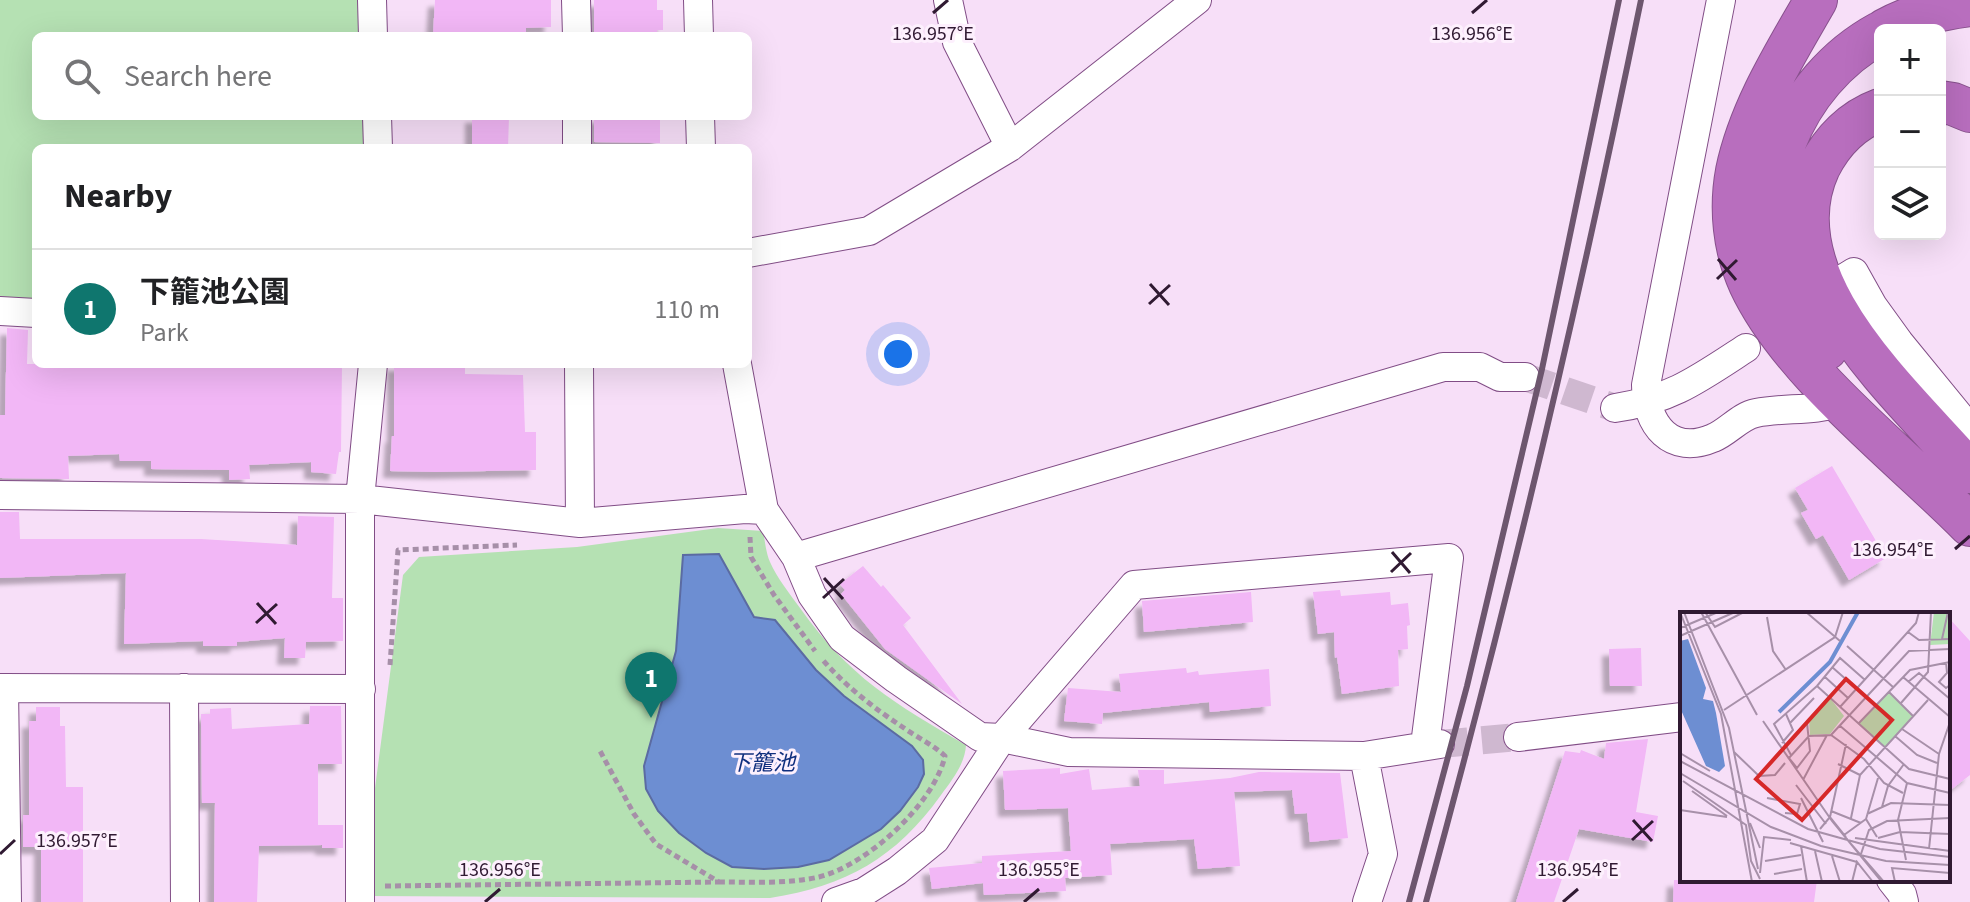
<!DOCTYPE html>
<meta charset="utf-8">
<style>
:root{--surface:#fff;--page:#f6f6f6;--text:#202124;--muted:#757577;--line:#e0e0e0;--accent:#0f766e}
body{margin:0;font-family:"Source Sans 3","Noto Sans JP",sans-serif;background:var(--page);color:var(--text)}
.controls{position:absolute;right:24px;top:24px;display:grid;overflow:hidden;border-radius:12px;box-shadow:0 8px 32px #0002}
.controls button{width:72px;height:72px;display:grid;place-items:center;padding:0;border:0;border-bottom:2px solid var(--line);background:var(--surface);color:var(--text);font:40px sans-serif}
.you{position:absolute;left:898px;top:354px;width:28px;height:28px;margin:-20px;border:6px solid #fff;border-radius:50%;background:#1a73e8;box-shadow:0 0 0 12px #1a73e833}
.badge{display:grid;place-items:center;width:52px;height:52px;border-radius:50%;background:var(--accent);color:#fff;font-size:26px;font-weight:700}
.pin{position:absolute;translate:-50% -66px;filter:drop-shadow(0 2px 4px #0008)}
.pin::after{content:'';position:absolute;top:42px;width:28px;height:24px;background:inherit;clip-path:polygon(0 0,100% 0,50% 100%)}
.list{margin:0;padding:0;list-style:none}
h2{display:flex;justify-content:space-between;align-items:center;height:104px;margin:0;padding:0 32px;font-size:34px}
h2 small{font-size:26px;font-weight:400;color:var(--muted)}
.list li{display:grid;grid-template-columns:52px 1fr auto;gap:24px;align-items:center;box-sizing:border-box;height:120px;padding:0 32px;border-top:2px solid var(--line)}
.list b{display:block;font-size:30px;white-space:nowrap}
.list p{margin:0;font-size:26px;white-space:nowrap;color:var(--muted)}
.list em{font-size:26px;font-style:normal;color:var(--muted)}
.icon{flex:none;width:44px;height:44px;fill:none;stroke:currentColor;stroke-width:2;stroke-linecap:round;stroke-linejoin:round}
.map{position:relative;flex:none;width:1970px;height:902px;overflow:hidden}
.search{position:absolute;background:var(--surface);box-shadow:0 8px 32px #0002;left:32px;top:32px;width:720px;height:88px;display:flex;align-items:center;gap:20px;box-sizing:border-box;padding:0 28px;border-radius:12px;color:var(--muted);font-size:30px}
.panel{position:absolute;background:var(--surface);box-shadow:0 8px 32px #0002;left:32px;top:144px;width:720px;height:224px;border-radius:12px}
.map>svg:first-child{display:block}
.green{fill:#b5e1b3}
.water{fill:#6d8ed2;stroke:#5b6ba2;stroke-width:2}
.building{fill:#f2b7f6;filter:url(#shadow)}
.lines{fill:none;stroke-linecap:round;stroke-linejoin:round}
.minor-tunnel{stroke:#cfb8d0;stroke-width:28;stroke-dasharray:28 14;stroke-linecap:butt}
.minor-casing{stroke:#814d86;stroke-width:30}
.highway-casing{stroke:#88518d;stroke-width:44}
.path{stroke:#a68fa8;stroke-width:5;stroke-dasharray:6 4;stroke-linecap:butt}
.minor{stroke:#fff;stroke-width:28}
.highway{stroke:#b86ebe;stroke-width:42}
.rail{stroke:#6d566e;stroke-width:6}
.ticks{fill:none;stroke:#301a32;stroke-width:3}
.labels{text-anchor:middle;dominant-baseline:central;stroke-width:6;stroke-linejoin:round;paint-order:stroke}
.water-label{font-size:22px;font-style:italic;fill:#102f7e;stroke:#fdf0fd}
.inset-river{fill:none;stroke:#6d8ed2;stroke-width:4}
.inset-road{fill:none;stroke:#a790a9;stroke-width:2}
.view{fill:#d62828;fill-opacity:0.15;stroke:#d62828;stroke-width:4}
.inset-edge{fill:none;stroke:#301a32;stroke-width:4}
.ticks-label{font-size:20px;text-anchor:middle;fill:#301a32;stroke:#fdf0fd;stroke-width:6;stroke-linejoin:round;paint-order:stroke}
</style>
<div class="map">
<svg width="1970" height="902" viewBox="0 0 1970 902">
<defs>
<filter id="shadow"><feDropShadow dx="-7" dy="7" stdDeviation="2" flood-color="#0004"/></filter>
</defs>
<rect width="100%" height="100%" fill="#f7dff8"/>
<path class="green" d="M0,0H376L377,36H36V116H379V148H36V313L0,311Z
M718,528L763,531C765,541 766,553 770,562C777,578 790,594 800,608C849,677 895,704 966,745C965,764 952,780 941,795C896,858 846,886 770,898L368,896L362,887L403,575L419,557L577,547Z"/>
<path class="water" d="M719,554L754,617L775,620L816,670L844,696L912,746L923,760L924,774L918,787L900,811L881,829L829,860L798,867L764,869L732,867L706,853L679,833L658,811L646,789L644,766L676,651L683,555Z"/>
<path class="building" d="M435,0H551V27L526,28V33L433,35Z
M594,0H657V10H663V30H657V36H594Z
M472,116H509L508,148H472Z
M594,116H660V143L594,142Z
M7,328L28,330L27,364H342L341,452H339L336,474L311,472V462L249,465L250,479L229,480V470L151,469V461H120L119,454L68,456L69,479L0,478V415H5Z
M394,364H465V374L523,375L525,432H536V470L436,472L390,471L392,436H394Z
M1832,466L1886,558L1849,580L1823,535L1816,539L1801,513L1808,510L1795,488Z
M0,512H19L20,539H201L297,545L298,516L334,517L332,598H343V641L306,642L305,658H284L285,638L237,642V646H203V641L124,644L126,573L0,578Z
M863,566L881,587L883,585L911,618L903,625L962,704L885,649L841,594L845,590L840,584Z
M1340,590L1341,596L1390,592L1391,605L1408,603L1410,625L1407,626L1408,649L1398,650L1399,686L1342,694L1337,657L1335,658L1334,632L1318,634L1313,592Z
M1251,592L1253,622L1144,632L1142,601Z
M1948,617L1970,641V775L1948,792Z
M1641,648L1642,686H1610L1609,649Z
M1186,668L1187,673L1198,671L1199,675L1269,669L1271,706L1210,712L1209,702L1103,713L1102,724L1064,721L1068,688L1121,692L1119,674Z
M310,706H341L342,764H318V825H343V848H322V845L259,846L257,902H214L215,803H202L201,714H210V709L231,708L232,729L309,724Z
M36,707H60V726H65L66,787H83V902H41V847H23V815H29V721H36Z
M1648,739L1636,812L1658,816L1653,842L1579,829L1554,902H1516L1565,751L1580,753L1581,750L1604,759L1606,743Z
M1060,768V774L1089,769L1092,790L1140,786L1138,770H1164V784L1230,778L1259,772L1340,773L1348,838L1310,842L1307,813L1295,814L1292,790L1234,792L1240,866L1198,869L1194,839L1110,844L1112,875L1065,878L1066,891L984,895L983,883L932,889L929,868L982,863V856L1071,851L1068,808L1005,810L1003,771Z
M1674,880H1817L1814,902H1673Z"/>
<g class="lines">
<path class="minor-tunnel" d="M1525,377L1615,408
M1440,744L1518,737"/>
<defs>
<path id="minor" d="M372,0L373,36
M576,0L577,36
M698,0L699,36
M948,0L957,42L1010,147
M1721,0L1646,385C1646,425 1671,456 1713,438C1728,432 1740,416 1756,413C1786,407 1812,412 1842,402
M377,116L378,148
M577,116V148
M700,116L701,148
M748,253L869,231L1010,147L1197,0
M1841,280L1854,272L1873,306L1899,342L1970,429
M0,311L36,313
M579,364L580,523
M737,364L764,510L796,557L812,595L842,638L896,679L980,737L1002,738L1069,752L1364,756L1440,744
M1615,408C1671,400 1700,378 1746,348
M0,495L360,499L580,523L745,509L764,510
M796,557L1443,367H1480L1500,377H1525
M0,688L361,689
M4,688L7,902
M184,688L185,902
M1518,737L1682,717
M1364,756L1383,854L1367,902
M1891,880L1902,894L1904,902
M360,902V499L373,364
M836,902L864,892L897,871L935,840L1002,738L1134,585L1449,558L1425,745"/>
<path id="highway" d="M1816,0C1785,54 1750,109 1737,171C1730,208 1734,249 1750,284C1791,372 1901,455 1970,525
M1885,30C1912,15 1940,9 1970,5
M1940,102L1953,104L1970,111
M1880,110C1853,120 1832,141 1819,167C1767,279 1905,396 1970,472
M1826,349C1811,329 1797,310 1787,287C1745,193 1792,81 1880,33"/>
</defs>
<use href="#minor" class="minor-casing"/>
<use href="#highway" class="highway-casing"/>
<path class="path" d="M750,537L751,557L774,595L815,651
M390,665L398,550L517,545
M719,882C752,882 787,884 819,877C867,865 934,804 945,756C932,744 918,738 904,728C875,709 844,685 822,659
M385,886L719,882L656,844L634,814L599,749"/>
<use href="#minor" class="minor"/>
<use href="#highway" class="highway"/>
<path class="rail" d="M1409,902L1467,686L1542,369L1619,0
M1426,902C1508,604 1579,303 1641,0"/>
</g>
<path class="ticks" d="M933,13L948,0M1472,13L1487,0M1718,259L1736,280M1717,279L1737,260M1150,284L1169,305M1149,304L1170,285M1955,549L1970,536M1392,552L1410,573M1391,572L1411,553M824,578L843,599M823,598L844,579M257,603L276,624M256,623L277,604M1633,820L1652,841M1632,840L1653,821M0,854L15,840M485,902L500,889M1024,902L1039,889M1563,902L1578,889"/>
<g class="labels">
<g class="water-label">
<text x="762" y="763">下籠池</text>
</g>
</g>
<g transform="translate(1680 612)">
<rect width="270" height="270" fill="#f7dff8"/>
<path d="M254,0H270V32L250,33ZM209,80L233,104L205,136L178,112ZM150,86L164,104L150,122L130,123L129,108Z" fill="#b5e1b3"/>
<path d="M8,27L26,76L23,87L33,89L36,101L45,154L39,160L26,154L1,98L0,29Z" fill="#6d8ed2"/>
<path class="inset-river" d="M99,100L150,50L178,0"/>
<path class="inset-road" d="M0,0L41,102L72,270M4,0L49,116L78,257M21,0L77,103M25,0L35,15L64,0M126,0L160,29M87,5L93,39L106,58M0,16L38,0M228,20L239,28L270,27M0,24L55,0M262,27L268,0M167,34L213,75M266,50L267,61L259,70L266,76L270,73M152,55L177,77M145,65L168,86M223,65L270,105M228,70L239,61L270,87M137,74L229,157L270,167M209,80L233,104M221,91L248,60L251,0M160,95L236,11L239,0M44,98L155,25L163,0M83,109L152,209L202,270M110,111L134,86M178,112L230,58L270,50M159,113L227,171L270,181M222,117L259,142M151,123L229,39L270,37M215,124L237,143L257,151M102,131L113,118L106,102M54,140L79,164L95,163L105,151M0,141L30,159M111,143L94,112L137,74L160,46L185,68M109,146L117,156L130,139L127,111L149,85M108,147L129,124L151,123L184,147L204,171L223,181M0,149L128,217L200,237L270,245M158,152L180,163M0,161L91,215L141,234L206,249L270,253M123,168L147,123M3,169L66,213L71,249L80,267M116,173L146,212M12,179L47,204M87,186L120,192L117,202L105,201M121,186L143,230M202,195L208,174L224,152M0,198L47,205M151,199L181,211M187,202L211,191L270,193M150,205L166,225M171,206L180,163L248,88M70,211L80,236M140,217L150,205L166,132M164,223L186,207M197,225L186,207L198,166M175,226L270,239M198,226L220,220L270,222M110,231L177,250M171,232L204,270M121,234L127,270M249,237L259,142L270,110M135,239L142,270M181,242L189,218L207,209L270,206M152,244L160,270M226,248L218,208L227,171M85,249L121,243M80,261L84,225L111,228M94,262L122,257M172,270L177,250L193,270M215,270L212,256L270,261"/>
<path class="view" d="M166,67L212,108L122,208L76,167Z"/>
<rect width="270" height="270" class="inset-edge"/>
</g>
<g class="ticks-label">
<text x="1472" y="40">136.956°E</text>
<text x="933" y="40">136.957°E</text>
<text x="1893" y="556">136.954°E</text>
<text x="77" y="847">136.957°E</text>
<text x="500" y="876">136.956°E</text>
<text x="1039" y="876">136.955°E</text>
<text x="1578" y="876">136.954°E</text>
</g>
</svg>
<div class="controls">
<button>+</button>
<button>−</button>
<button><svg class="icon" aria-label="layers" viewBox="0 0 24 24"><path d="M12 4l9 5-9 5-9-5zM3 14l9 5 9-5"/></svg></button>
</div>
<div class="you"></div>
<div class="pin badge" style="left:651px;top:718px">1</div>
<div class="search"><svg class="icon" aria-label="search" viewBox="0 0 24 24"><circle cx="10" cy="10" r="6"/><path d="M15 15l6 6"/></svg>Search here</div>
<section class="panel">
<h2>Nearby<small></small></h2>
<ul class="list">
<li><span class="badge">1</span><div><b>下籠池公園</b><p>Park</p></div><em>110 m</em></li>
</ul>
</section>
</div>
